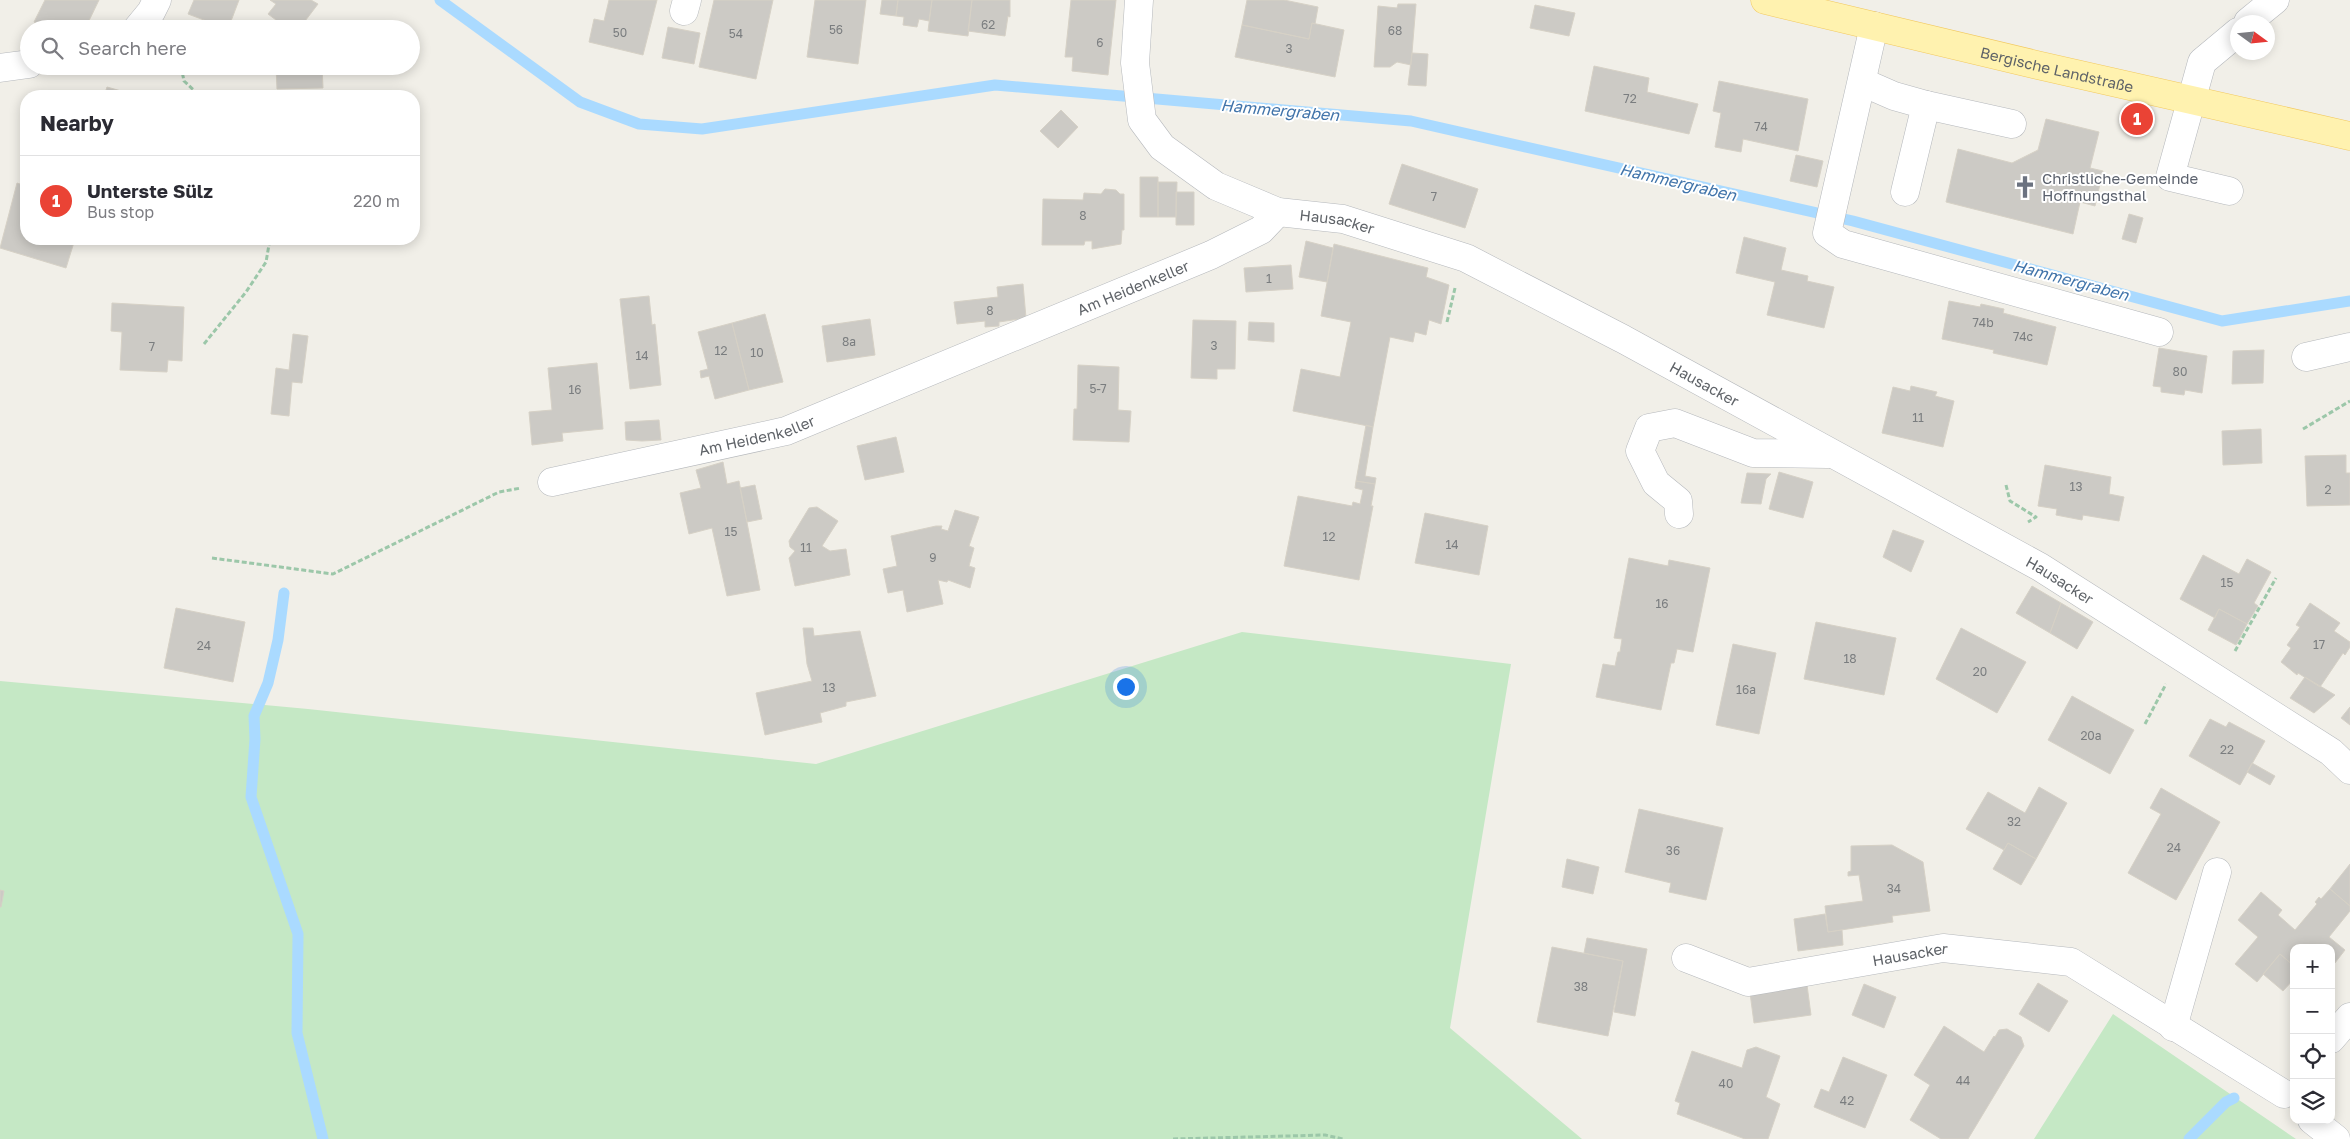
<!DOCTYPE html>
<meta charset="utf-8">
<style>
:root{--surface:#fff;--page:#f2f2f3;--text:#2b2b33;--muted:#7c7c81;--line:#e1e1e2;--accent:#ea4335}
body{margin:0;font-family:"Golos Text",sans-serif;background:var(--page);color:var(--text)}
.controls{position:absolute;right:15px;bottom:15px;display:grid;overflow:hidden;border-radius:10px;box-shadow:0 2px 12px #0003}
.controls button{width:45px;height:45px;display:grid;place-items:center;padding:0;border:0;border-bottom:1px solid var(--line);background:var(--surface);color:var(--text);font:25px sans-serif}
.compass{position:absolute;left:2230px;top:15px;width:45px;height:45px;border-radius:50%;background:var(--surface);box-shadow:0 2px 12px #0003;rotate:105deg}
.you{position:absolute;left:1125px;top:686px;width:18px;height:18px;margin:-12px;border:4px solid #fff;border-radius:50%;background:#1a73e8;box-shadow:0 0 0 8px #1a73e833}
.badge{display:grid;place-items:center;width:32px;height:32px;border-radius:50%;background:var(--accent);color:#fff;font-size:16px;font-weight:700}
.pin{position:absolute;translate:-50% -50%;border:2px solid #fff;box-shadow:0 1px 5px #0006}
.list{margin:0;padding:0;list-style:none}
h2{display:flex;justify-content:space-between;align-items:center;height:65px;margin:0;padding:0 20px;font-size:21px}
h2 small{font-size:16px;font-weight:400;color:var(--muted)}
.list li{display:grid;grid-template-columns:32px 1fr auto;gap:15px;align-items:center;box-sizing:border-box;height:90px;padding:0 20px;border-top:1px solid var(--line)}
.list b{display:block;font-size:19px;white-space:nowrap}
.list p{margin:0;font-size:16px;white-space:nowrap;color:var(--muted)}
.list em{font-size:16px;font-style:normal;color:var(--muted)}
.icon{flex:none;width:28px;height:28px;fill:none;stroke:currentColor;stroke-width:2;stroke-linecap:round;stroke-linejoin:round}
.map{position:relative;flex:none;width:2350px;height:1139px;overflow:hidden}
.search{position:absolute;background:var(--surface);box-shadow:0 2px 12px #0003;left:20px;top:20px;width:400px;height:55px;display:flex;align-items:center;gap:12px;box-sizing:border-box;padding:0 18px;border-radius:28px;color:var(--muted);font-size:19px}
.panel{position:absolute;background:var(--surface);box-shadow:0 2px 12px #0003;left:20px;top:90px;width:400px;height:155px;border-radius:20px}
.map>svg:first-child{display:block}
.green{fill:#c5e8c5}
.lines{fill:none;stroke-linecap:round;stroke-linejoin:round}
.stream{stroke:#aadaff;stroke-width:11}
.building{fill:#cccac5;stroke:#d6d1c6}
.minor-casing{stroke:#b5b8bc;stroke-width:29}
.major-casing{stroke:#f2c960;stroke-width:29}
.path{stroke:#9cc7a9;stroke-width:3;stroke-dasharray:5 2.5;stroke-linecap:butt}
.minor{stroke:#fff;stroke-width:28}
.major{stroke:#fff2af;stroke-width:28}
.labels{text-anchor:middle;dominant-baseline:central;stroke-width:4;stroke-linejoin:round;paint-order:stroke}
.number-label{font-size:12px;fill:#7a7d7f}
.street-label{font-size:15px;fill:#5f6368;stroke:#fff}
.worship-label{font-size:15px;fill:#5b616d;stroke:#fff;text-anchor:start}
.water-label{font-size:16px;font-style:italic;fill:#4174aa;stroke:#fff}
</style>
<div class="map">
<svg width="2350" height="1139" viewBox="0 0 2350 1139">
<rect width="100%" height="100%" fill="#f1efe8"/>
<path class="green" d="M1242,632L1511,664L1450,1028L1582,1139H0V681L308,709L816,764Z
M2113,1014L2296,1139H2034Z"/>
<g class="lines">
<path class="stream" d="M440,0L580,102L639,124L702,129L995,85L1411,121L1853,221L2222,321L2350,301
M284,593L278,640L268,683L254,716L255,739L251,797L298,934L297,1033L323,1139
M2189,1139L2226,1102L2234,1098"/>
</g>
<path class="building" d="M45,0H99L85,29H72L61,23L58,29H48L34,22Z
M194,0H239L228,29L188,14Z
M270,0H311L318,4L299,29H288L268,14L276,4Z
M609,0H657L643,55L589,42L594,19L604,21Z
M714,0H773L756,79L699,67Z
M815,0H866L858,64L807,57Z
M882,0H898L896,16L880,14Z
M898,0H932L929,21L919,19L917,27L903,25L904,17L896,16Z
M932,0H972L968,36L928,31Z
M972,0H1010V17L1008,16L1005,36L968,31Z
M1071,0H1116L1108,75L1072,71L1073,57H1065Z
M1247,0H1284L1318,7L1315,24L1312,23L1309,39L1242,25Z
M1398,4H1416L1411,65L1397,62L1390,67H1374L1378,6L1397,8Z
M1535,5L1575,13L1569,36L1530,28Z
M1312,23L1344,30L1335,77L1235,57L1242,25L1309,39Z
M668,27L700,33L694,64L662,58Z
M1412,53L1428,54L1426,86L1408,85Z
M276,66H322L323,88L277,89Z
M1594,66L1649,78L1647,92L1698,104L1689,134L1585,111Z
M1719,81L1808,99L1798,151L1743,139L1741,152L1715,147L1721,113L1713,111Z
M107,87L139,96H104Z
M1061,110L1078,127L1058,148L1040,131Z
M2046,119L2099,132L2090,168L2103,171L2095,206L2080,202L2073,234L1946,202L1958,149L2012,163L2038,150Z
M1796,155L1823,161L1817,187L1790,181Z
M1402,164L1478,189L1465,228L1389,204Z
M1140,177H1158V217H1140Z
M1158,182H1177L1176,217H1158Z
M17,183L26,186V239H75L66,268L0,248Z
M1105,189L1116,190L1120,194H1124V230H1122L1121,244L1092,249V241H1085L1084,245H1042L1043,199L1083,200L1084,193L1101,194Z
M1176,192H1194V225H1176Z
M2129,214L2143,218L2136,243L2122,239Z
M1744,237L1786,248L1781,270L1808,276L1807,281L1834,287L1824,328L1767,315L1775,282L1736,273Z
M1306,241L1333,248L1327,282L1299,277Z
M1334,244L1428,268L1426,277L1449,285L1441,324L1429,320L1426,335L1415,332L1413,342L1390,337L1373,427L1293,411L1301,369L1340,377L1351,322L1321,316Z
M1291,265L1293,289L1246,292L1244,268Z
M1023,284L1026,318L999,322V326L985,327V321L957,324L954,302L998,297L997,287Z
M649,296L652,325L655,324L661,385L630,389L620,299Z
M1949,301L1980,307L1981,304L2004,309L2003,313L2056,327L2047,365L1993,353L1994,350L1942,339Z
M112,303L184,307L182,361L168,360L167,372L120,370L122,332L111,331Z
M765,314L783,382L749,390L732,323Z
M870,319L875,355L827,362L822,326Z
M1193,320L1236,321L1235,369H1217V379L1191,378Z
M1249,322L1274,323V342L1248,340Z
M732,323L749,390L715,399L709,376L701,378L700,371L708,369L698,332Z
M293,334L308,336L302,383L292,382L289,416L271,414L276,368L289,370Z
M2159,348L2207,356L2202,393L2185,390L2184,395L2161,392V387L2153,386Z
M2264,350L2263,383L2232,384L2233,351Z
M597,363L603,429L562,433L563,441L532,445L529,412L552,410L548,368Z
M1078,365L1119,367L1118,410L1131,411L1129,442L1073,440L1074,409H1077Z
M1911,386L1937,392L1935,396L1954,401L1943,447L1882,433L1893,387L1910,391Z
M659,420L661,440L642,441L626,440L625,422Z
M1366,425L1373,427L1365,476L1376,478L1375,484L1356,481Z
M2261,429L2262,463L2223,465L2222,431Z
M896,437L904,472L865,480L857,446Z
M2346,455V473H2350V505L2307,506L2305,456Z
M723,462L727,484L739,481L760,590L727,596L712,528L689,534L680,493L701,488L696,470Z
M2045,465L2111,477L2109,494L2124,497L2119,521L2083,515L2082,520L2056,515L2057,509L2038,506Z
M1779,472L1813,482L1803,518L1769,509Z
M1747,473L1771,474L1766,479L1761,504L1741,503Z
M1356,481L1375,484L1371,506H1373L1359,580L1284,566L1298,496L1352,506L1353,502L1360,504L1363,490L1355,488Z
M755,485L762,519L747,522L740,488Z
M817,507L838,521L822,546L830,551L846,549L850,575L795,586L789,558L795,551L790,547L789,541L809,508Z
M955,510L979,517L969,546L974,548L969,566L975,568L970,588L948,580L947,582L938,580L943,604L907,612L903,590L888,593L883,569L897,566L891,536L936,526H942L941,529L948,531Z
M1425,513L1488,526L1479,575L1415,563Z
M1893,530L1924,541L1911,572L1883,557Z
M2203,555L2239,574L2247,559L2271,572L2254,603L2258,606L2247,624L2219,609L2215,618L2180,599Z
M1629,558L1668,566L1669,560L1710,568L1693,652L1677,649L1674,663H1671L1661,710L1596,697L1603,664L1615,666L1618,652H1620L1622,639L1614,638Z
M2032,586L2061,603L2050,633L2016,613Z
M2061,603L2093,622L2077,649L2050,633Z
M2310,603L2340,623L2334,631L2350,642V647L2345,655L2343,653L2320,687L2298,673L2297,675L2281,662L2291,648L2287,645L2300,627L2296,625Z
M176,608L245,622L233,682L164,668Z
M2219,609L2247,624L2236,645L2208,630Z
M1816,622L1896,638L1884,695L1804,679Z
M803,628H813L814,636L860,631L876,696L846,702V706L820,713L822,722L765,735L756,693L812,681L807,664Z
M1961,628L2026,662L1997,713L1936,679Z
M1733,644L1776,653L1759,734L1716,725Z
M2305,677L2335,695L2314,713L2290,698Z
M2072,696L2134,730L2110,774L2048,740Z
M2350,707V725L2341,718Z
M2210,719L2226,727L2229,722L2265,741L2240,785L2189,756Z
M2252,763L2275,776L2270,785L2247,772Z
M2039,787L2067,803L2036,859L2008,843L2004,850L1966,829L1988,792L2025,813Z
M2161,788L2220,822L2176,900L2128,873L2161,814L2150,808Z
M1639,809L1723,828L1706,900L1669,892L1671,883L1625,872Z
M2008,843L2036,859L2021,885L1993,869Z
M1892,845L1923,862L1930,911L1892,916L1893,922L1828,932L1825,906L1863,901L1859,875L1848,876V872L1851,871V846Z
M1567,859L1599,867L1593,894L1562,887Z
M2350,864V906L2330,889Z
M2330,889L2350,906V911L2329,937L2345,950L2331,968V948H2294V966L2280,954L2257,982L2235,964L2258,937L2238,920L2261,892L2282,910L2278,915L2295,930L2317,904L2315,902L2319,897L2321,899Z
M0,890L4,891L1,907H0Z
M1825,914L1828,932L1842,930L1843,945L1798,951L1794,919Z
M1587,938L1647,949L1635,1016L1614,1012L1623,961L1584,953Z
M1552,947L1623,961L1608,1036L1537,1022Z
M2280,954L2294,966V979L2283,991L2263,974Z
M2038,983L2068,1001L2049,1032L2019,1014Z
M1864,984L1896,997L1884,1028L1852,1015Z
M1807,985L1811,1015L1754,1023L1750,993Z
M1944,1026L1984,1052L1994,1036L1995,1037L1999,1030L2007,1029L2021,1037L2024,1046L1968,1139H1941L1910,1120L1930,1085L1914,1075Z
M1756,1047L1780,1056L1766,1097L1780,1104L1768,1139H1745L1677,1114L1680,1103L1675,1101L1692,1051L1742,1068L1747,1050Z
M1843,1057L1887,1075L1865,1128L1814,1107L1821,1089L1829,1092Z"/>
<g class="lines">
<defs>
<g id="minor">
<path id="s1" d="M1139,0L1135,63L1142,120L1162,147L1216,186L1278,212L1343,219L1466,258L1623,339L2040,567L2331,752L2350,770"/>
<path d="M684,11L687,0"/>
<path d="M2248,22L2275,0"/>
<path d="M1874,26L1827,233L1843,244L2159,332"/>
<path d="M137,29L151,12L157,0"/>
<path d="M0,68L29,64"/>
<path d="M1862,82L1894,96L1926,105L1905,192"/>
<path d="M1926,105L2012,124"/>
<path d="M2229,191L2170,177L2202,62L2238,32"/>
<path d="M2306,357L2350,347"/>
<path id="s2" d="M552,482L786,431L1211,255L1261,230L1278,212"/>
<path d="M1679,514L1678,501L1656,483L1640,451L1649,428L1675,423L1753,453L1828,454"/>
<path id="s3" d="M1686,958L1748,982L1943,948L2071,962L2284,1094"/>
<path d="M2173,1027L2217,872"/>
<path d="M2331,1039L2350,1017"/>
<path d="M2312,1120L2336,1139"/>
</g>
<g id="major">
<path id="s4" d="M1765,0L2037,65L2350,136"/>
</g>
</defs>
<use href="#minor" class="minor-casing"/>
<use href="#major" class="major-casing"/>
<path class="path" d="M181,66L184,81L200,96
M1447,322L1455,288
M204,344L246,292L266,262L270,239
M2303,429L2350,401
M2006,485L2010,501L2036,517L2028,522
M212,558L333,574L499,492L521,488
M2235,651L2276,578
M2145,724L2166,684
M1173,1139L1325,1135L1343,1139"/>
<use href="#minor" class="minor"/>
<use href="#major" class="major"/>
</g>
<defs>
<symbol id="church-bare" viewBox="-9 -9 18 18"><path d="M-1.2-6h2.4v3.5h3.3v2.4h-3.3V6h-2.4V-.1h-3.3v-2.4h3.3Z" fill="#6b7280" stroke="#fff" stroke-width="2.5" paint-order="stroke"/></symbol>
</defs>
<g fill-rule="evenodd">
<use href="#church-bare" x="2009" y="171" width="32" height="32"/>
</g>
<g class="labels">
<g class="number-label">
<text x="988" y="24">62</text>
<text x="836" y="29">56</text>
<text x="1395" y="30">68</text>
<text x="620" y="32">50</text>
<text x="736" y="33">54</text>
<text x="1100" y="42">6</text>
<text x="1289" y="48">3</text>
<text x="1630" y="98">72</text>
<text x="1761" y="126">74</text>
<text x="1434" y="196">7</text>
<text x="1083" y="215">8</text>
<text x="1269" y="278">1</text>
<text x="990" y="310">8</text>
<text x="1983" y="322">74b</text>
<text x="2023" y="336">74c</text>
<text x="849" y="341">8a</text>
<text x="1214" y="345">3</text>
<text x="152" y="346">7</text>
<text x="721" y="350">12</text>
<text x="757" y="352">10</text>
<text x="642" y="355">14</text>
<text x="2180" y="371">80</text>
<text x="1098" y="388">5-7</text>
<text x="575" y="389">16</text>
<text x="1918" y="417">11</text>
<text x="2076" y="486">13</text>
<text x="2328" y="489">2</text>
<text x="731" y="531">15</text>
<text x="1329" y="536">12</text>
<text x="1452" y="544">14</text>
<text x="806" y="547">11</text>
<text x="933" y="557">9</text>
<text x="2227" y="582">15</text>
<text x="1662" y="603">16</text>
<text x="2319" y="644">17</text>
<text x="204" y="645">24</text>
<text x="1850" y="658">18</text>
<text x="1980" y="671">20</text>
<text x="829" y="687">13</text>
<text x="1746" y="689">16a</text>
<text x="2091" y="735">20a</text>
<text x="2227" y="749">22</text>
<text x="2014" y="821">32</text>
<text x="2174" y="847">24</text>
<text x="1673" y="850">36</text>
<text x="1894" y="888">34</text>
<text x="1581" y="986">38</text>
<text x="1963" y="1080">44</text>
<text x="1726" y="1083">40</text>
<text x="1847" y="1100">42</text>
</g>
<g class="street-label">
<text stroke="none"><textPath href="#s4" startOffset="300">Bergische Landstraße</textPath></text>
<text stroke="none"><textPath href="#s1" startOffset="348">Hausacker</textPath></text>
<text stroke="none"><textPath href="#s2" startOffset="615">Am Heidenkeller</textPath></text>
<text stroke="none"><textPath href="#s1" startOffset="752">Hausacker</textPath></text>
<text stroke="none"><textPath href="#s2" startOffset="210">Am Heidenkeller</textPath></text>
<text stroke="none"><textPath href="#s1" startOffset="1158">Hausacker</textPath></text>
<text stroke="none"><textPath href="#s3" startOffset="231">Hausacker</textPath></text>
</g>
<g class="worship-label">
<text x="2042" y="178">Christliche-Gemeinde<tspan x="2042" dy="17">Hoffnungsthal</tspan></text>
</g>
<g class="water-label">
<text transform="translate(1280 110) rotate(5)">Hammergraben</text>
<text transform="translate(1678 182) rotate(13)">Hammergraben</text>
<text transform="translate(2071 280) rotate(15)">Hammergraben</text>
</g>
</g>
</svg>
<div class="controls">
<button>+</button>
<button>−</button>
<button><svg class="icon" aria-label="locate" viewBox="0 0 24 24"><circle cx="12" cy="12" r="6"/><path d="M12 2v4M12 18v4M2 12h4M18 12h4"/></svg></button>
<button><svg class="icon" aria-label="layers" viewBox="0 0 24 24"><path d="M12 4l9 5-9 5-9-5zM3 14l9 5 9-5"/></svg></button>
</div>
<svg class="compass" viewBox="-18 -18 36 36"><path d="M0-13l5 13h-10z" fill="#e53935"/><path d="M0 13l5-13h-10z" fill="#7c7c81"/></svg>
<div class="you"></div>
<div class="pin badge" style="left:2137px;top:119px">1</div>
<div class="search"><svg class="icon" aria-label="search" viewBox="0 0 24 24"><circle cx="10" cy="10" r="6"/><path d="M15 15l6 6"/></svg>Search here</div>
<section class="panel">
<h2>Nearby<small></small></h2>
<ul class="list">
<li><span class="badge">1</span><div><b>Unterste Sülz</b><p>Bus stop</p></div><em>220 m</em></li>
</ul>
</section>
</div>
